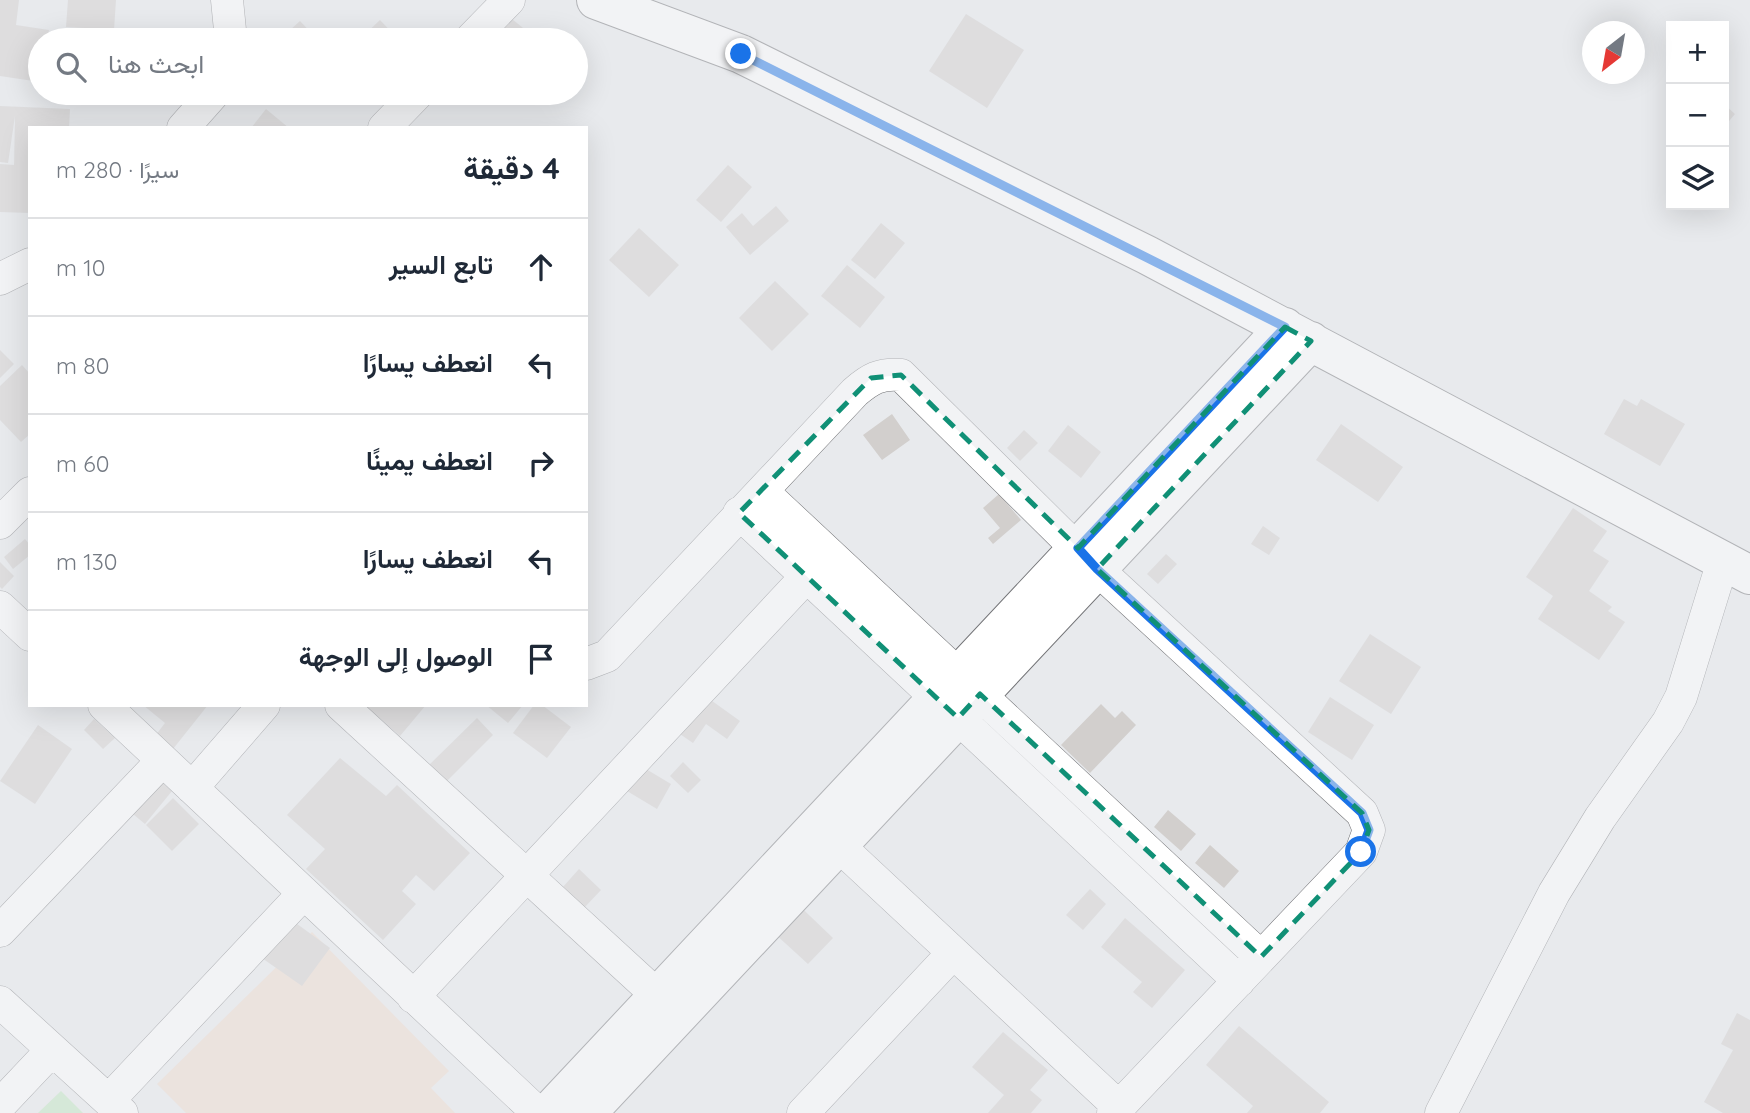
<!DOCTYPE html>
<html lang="ar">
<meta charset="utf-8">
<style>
:root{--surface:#fff;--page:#f6f6f7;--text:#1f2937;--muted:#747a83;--line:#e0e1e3}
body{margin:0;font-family:Quicksand,Vazirmatn,sans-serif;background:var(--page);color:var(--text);direction:rtl}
.controls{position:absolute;right:21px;top:21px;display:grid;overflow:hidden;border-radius:0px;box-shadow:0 7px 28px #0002}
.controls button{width:63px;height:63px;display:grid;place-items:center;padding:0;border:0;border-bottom:2px solid var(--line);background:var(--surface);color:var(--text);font:35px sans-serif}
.compass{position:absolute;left:1582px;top:21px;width:63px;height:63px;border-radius:50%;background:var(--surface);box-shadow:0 7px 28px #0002;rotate:211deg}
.stop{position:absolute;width:21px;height:21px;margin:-16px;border:5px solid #1a73e8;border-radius:50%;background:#fff}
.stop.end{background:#1a73e8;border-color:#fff;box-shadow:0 2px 7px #0008}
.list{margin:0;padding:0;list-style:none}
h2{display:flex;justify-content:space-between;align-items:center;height:91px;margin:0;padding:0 28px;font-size:30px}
h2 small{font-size:23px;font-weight:400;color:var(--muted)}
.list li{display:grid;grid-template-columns:46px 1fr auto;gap:21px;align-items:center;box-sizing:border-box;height:98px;padding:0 28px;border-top:2px solid var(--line)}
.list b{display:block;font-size:26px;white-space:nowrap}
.list em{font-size:23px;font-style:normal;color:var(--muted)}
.icon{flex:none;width:38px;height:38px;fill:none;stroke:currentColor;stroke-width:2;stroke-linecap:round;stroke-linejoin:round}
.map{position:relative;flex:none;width:1750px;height:1113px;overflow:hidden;direction:ltr}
.search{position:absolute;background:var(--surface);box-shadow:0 7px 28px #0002;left:28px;top:28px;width:560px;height:77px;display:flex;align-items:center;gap:18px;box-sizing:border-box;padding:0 24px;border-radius:38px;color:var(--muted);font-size:26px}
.panel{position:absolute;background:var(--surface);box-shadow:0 7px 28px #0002;left:28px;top:126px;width:560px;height:581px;border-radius:0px;direction:rtl}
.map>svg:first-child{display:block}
.education{fill:#f0dbcd}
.green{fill:#bfe7be}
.building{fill:#d2cfcd}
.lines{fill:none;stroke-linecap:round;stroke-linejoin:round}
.street-casing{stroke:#737477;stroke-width:33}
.secondary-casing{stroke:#737477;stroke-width:40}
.street{stroke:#fff;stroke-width:32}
.secondary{stroke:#fff;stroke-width:38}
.route{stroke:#1a73e8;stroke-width:9}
.marked{fill:none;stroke:#109076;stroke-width:5;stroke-dasharray:14 9;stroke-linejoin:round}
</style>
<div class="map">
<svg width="1750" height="1113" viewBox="0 0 1750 1113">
<rect width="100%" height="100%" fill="#e8eaed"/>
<path class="education" d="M312,932L449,1071L431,1088L455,1113H186L157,1084Z"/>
<path class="green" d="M61,1091L83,1113H38Z"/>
<path class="building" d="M0,0H19L16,25L49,30L47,40H40V82L0,76Z
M68,0H116L114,30L66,27Z
M497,7L533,36L530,40H471Z
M966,14L1024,50L987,108L929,71Z
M380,20L399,40H359Z
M300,21L318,40H279Z
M68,32L173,33V40H68Z
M1724,104L1735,114L1724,127Z
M0,106L70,109L69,128H30V213L0,212V164L14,165L15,116L8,163L0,162Z
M266,109L289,128H251Z
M728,165L752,187L721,222L696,200Z
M776,206L789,221L750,255L726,227L742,213L753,226Z
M881,223L905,243L875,279L851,260Z
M639,228L679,265L649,297L609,260Z
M847,265L885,297L860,328L821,296Z
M775,281L809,314L772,351L739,318Z
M0,350L14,364L0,378Z
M22,365L30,374V434L21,442L0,420V386Z
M1624,399L1637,406L1641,399L1685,424L1660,466L1604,434Z
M892,414L910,440L882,460L863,435Z
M1341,424L1403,467L1378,502L1316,460Z
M1068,425L1101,452L1081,478L1048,451Z
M1024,430L1038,443L1020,461L1007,448Z
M999,494L1021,520L993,544L988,538L1000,528L983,508Z
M1573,508L1607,531L1593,551L1609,561L1589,591L1612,607L1608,611L1625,622L1599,660L1538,619L1553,596L1526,577Z
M1263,526L1280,538L1269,555L1251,544Z
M25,539L30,545V555L13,569L4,557Z
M1166,554L1177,564L1158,584L1147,574Z
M0,562L14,576L2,589L0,587Z
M1370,634L1421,667L1391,714L1339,681Z
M701,693L740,721L727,739L706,724L693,743L674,730Z
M1330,697L1374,725L1352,760L1308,732Z
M1101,704L1115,718L1122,711L1136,725L1090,773L1061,745Z
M143,705H208L173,749L155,736L165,723Z
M365,705H426L400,736Z
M486,705H523L508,723Z
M534,705H542L571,727L547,758L513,733Z
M477,718L493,735L446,782L429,765Z
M94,719L115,738L103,749L84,730Z
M38,725L72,749L35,804L0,781Z
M340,758L386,796L397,785L470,853L434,891L416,875L402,891L416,904L383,940L306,869L325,849L287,815Z
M683,762L701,780L688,793L670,776Z
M142,766L172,791L145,824L115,799Z
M641,766L671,784L657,809L627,791Z
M173,798L199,824L172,851L146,825Z
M1168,810L1196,834L1181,851L1154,827Z
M1210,845L1239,871L1224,888L1195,863Z
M579,869L601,890L584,908L562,888Z
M1090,889L1106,904L1083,930L1066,915Z
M787,894L833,938L808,964L761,921Z
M278,910L330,948L302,986L249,949Z
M1125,918L1185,970L1152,1008L1133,992L1142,982L1101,947Z
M1737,1013L1750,1020V1113H1723L1704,1102L1733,1050L1721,1044Z
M1239,1026L1329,1102L1320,1113H1247L1253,1106L1206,1065Z
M1003,1032L1048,1070L1030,1090L1042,1100L1031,1113H988L1004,1095L972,1067Z"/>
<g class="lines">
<defs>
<path id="street" d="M227,0L231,40
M470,40L509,0
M183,128L214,93
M384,128L418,93
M0,279L30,264
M762,491L1261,957
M739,513L1239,981
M0,523L30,493
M0,607L30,635
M586,664L607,656L855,392C870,379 880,373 901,375L1097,569L1362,813L1369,830L1361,852L1113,1113
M104,705L538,1113
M341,705L658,996
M192,788L264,705
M838,845L1119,1107
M0,931L162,761
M413,997L806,577
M0,1002L122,1113
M109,1100L303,894
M0,1105L51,1051
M803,1113L953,953
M1441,1113L1554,893L1600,818L1668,722L1681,697L1723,561"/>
<path id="secondary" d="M596,0L741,54L1147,255L1750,575
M548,1113L1285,327
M587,1113L1311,341"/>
</defs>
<use href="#street" class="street-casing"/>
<use href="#secondary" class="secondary-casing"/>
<use href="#street" class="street"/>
<use href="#secondary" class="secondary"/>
</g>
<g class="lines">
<path class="route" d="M741,54L1285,327L1078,548L1097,569L1362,813L1369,830L1361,852"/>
</g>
<path d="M0 0H1750V1113H0ZM1285,327L1311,341L1097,569L1362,813L1369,830L1361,852L1261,957L980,694L958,718L739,513L871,378L901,375L1078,548Z" fill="#e8eaed" fill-opacity=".55" fill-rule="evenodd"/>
<path class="marked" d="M1285,327L1311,341L1097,569L1362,813L1369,830L1361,852L1261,957L980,694L958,718L739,513L871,378L901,375L1078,548Z"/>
</svg>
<div class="controls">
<button>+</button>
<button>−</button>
<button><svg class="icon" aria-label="layers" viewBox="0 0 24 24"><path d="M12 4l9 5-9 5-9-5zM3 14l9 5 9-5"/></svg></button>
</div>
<svg class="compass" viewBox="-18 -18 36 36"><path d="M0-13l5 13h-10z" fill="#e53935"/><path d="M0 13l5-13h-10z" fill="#747a83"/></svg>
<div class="stop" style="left:1361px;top:852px"></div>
<div class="stop end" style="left:741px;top:54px"></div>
<div class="search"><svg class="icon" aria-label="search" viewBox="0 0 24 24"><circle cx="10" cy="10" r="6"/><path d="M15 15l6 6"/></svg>ابحث هنا</div>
<section class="panel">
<h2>4 دقيقة<small>سيرًا · 280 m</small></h2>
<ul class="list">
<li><svg class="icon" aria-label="ahead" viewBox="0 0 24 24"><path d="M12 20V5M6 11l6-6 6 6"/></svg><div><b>تابع السير</b></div><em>10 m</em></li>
<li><svg class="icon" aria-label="left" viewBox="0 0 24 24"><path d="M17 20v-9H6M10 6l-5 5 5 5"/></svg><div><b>انعطف يسارًا</b></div><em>80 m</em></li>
<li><svg class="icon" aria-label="right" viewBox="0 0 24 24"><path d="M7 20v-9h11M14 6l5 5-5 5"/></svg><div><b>انعطف يمينًا</b></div><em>60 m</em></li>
<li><svg class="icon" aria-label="left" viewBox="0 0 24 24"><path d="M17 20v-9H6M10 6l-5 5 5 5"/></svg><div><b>انعطف يسارًا</b></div><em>130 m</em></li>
<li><svg class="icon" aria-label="arrive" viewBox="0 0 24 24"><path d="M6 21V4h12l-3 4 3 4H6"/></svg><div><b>الوصول إلى الوجهة</b></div></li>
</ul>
</section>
</div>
